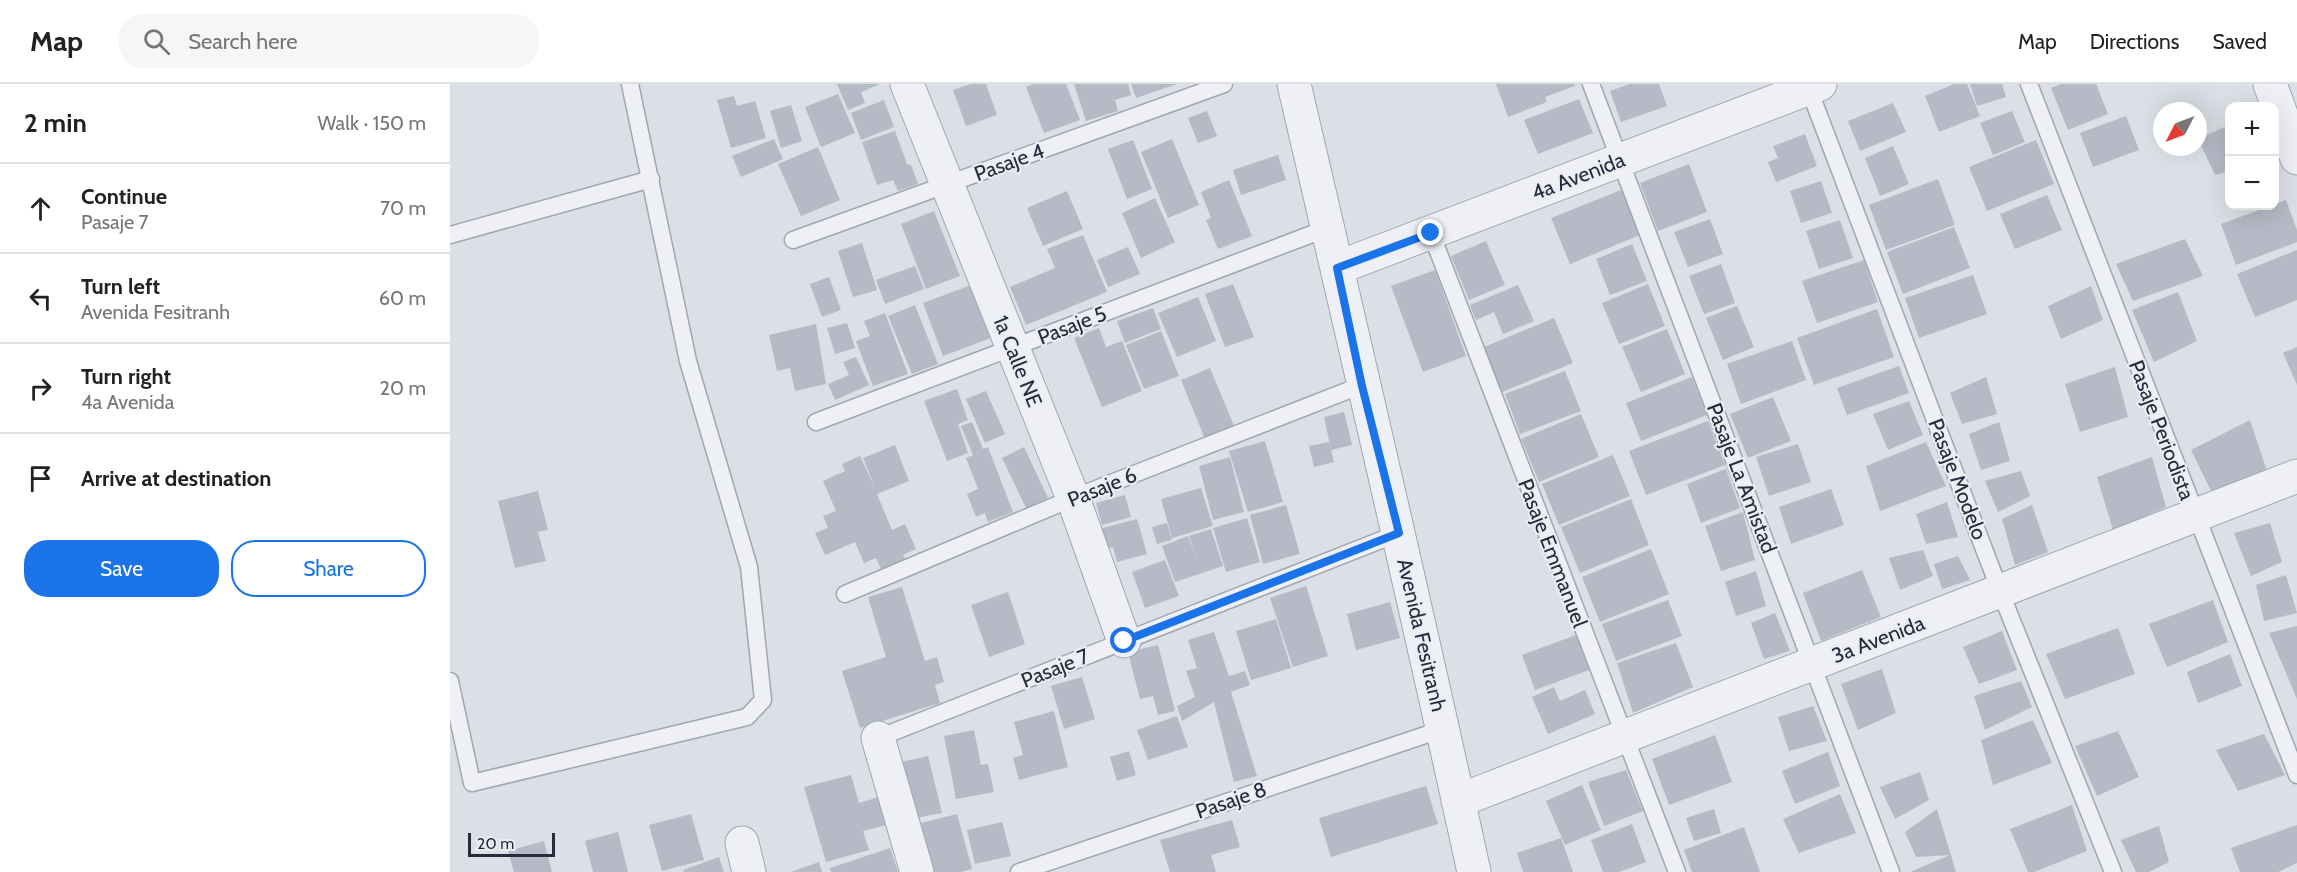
<!DOCTYPE html>
<meta charset="utf-8">
<style>
:root{--surface:#fff;--page:#f6f6f6;--text:#222;--muted:#767676;--line:#e0e0e0;--accent:#1a73e8}
body{margin:0;font-family:Cabin,sans-serif;background:var(--page);color:var(--text)}
.controls{position:absolute;right:18px;top:18px;display:grid;overflow:hidden;border-radius:12px;box-shadow:0 6px 24px #0002}
.controls button{width:54px;height:54px;display:grid;place-items:center;padding:0;border:0;border-bottom:2px solid var(--line);background:var(--surface);color:var(--text);font:30px sans-serif}
.compass{position:absolute;left:1703px;top:18px;width:54px;height:54px;border-radius:50%;background:var(--surface);box-shadow:0 6px 24px #0002;rotate:228deg}
.scale{position:absolute;left:18px;bottom:15px;width:87px;box-sizing:border-box;padding-left:6px;border:3px solid #252c3d;border-top:0;font-size:16px;line-height:21px;white-space:nowrap;color:#252c3d;-webkit-text-stroke:4px #eaeef4;paint-order:stroke}
.stop{position:absolute;width:18px;height:18px;margin:-14px;border:4px solid #1a73e8;border-radius:50%;background:#fff}
.stop.end{background:#1a73e8;border-color:#fff;box-shadow:0 2px 6px #0008}
.list{margin:0;padding:0;list-style:none}
h2{display:flex;justify-content:space-between;align-items:center;height:78px;margin:0;padding:0 24px;font-size:26px}
h2 small{font-size:20px;font-weight:400;color:var(--muted)}
.list li{display:grid;grid-template-columns:39px 1fr auto;gap:18px;align-items:center;box-sizing:border-box;height:90px;padding:0 24px;border-top:2px solid var(--line)}
.list b{display:block;font-size:22px;white-space:nowrap}
.list p{margin:0;font-size:20px;white-space:nowrap;color:var(--muted)}
.list em{font-size:20px;font-style:normal;color:var(--muted)}
.actions{display:flex;gap:12px;padding:18px 24px}
.actions a{flex:1;padding:14px 0;border:2px solid var(--accent);border-radius:24px;text-align:center;font-size:21px;color:var(--accent)}
.actions .main{background:var(--accent);color:#fff}
.icon{flex:none;width:33px;height:33px;fill:none;stroke:currentColor;stroke-width:2;stroke-linecap:round;stroke-linejoin:round}
.map{position:relative;flex:none;width:1847px;height:788px;overflow:hidden}
header{display:flex;align-items:center;gap:36px;box-sizing:border-box;height:84px;padding:0 30px;background:var(--surface);border-bottom:2px solid var(--line)}
header strong{font-size:28px}
nav{display:flex;gap:33px;margin-inline-start:auto;font-size:21px}
.search{width:420px;height:54px;background:var(--page);display:flex;align-items:center;gap:15px;box-sizing:border-box;padding:0 21px;border-radius:24px;color:var(--muted);font-size:22px}
main{display:flex}
aside{flex:1;background:var(--surface)}
.map>svg:first-child{display:block}
.building{fill:#b5bac6}
.lines{fill:none;stroke-linecap:round;stroke-linejoin:round}
.service-casing{stroke:#a1a6b0;stroke-width:19}
.minor-casing{stroke:#a1a6b0;stroke-width:35}
.service{stroke:#eef0f5;stroke-width:16}
.minor{stroke:#eef0f5;stroke-width:33}
.route{stroke:#1a73e8;stroke-width:8}
.labels{text-anchor:middle;dominant-baseline:central;stroke-width:4.5;stroke-linejoin:round;paint-order:stroke}
.street-label{font-size:21px;fill:#252c3d;stroke:#eaeef4}
</style>
<header>
<strong>Map</strong>
<div class="search"><svg class="icon" aria-label="search" viewBox="0 0 24 24"><circle cx="10" cy="10" r="6"/><path d="M15 15l6 6"/></svg>Search here</div>
<nav><a>Map</a><a>Directions</a><a>Saved</a></nav>
</header>
<main>
<aside>
<h2>2 min<small>Walk · 150 m</small></h2>
<ul class="list">
<li><svg class="icon" aria-label="ahead" viewBox="0 0 24 24"><path d="M12 20V5M6 11l6-6 6 6"/></svg><div><b>Continue</b><p>Pasaje 7</p></div><em>70 m</em></li>
<li><svg class="icon" aria-label="left" viewBox="0 0 24 24"><path d="M17 20v-9H6M10 6l-5 5 5 5"/></svg><div><b>Turn left</b><p>Avenida Fesitranh</p></div><em>60 m</em></li>
<li><svg class="icon" aria-label="right" viewBox="0 0 24 24"><path d="M7 20v-9h11M14 6l5 5-5 5"/></svg><div><b>Turn right</b><p>4a Avenida</p></div><em>20 m</em></li>
<li><svg class="icon" aria-label="arrive" viewBox="0 0 24 24"><path d="M6 21V4h12l-3 4 3 4H6"/></svg><div><b>Arrive at destination</b></div></li>
</ul>
<div class="actions"><a class="main">Save</a><a>Share</a></div>
</aside>
<div class="map">
<svg width="1847" height="788" viewBox="0 0 1847 788">
<rect width="100%" height="100%" fill="#dbdfe6"/>
<path class="building" d="M387,0H430L411,8L415,19L398,26Z
M521,0H536L547,31L516,42L503,6Z
M583,0H616L630,36L594,49L576,3Z
M624,0H678L681,11L665,16L668,27L636,37Z
M681,0H727L686,14Z
M1046,0H1124L1125,2L1095,13L1097,18L1058,33Z
M1180,0H1209L1217,22L1171,38L1160,7Z
M1504,0H1517L1530,32L1489,48L1475,12Z
M1520,0H1552L1556,13L1527,22Z
M1611,0H1646L1658,30L1618,46L1601,4Z
M388,10L405,49L371,63L355,23Z
M284,12L287,22L305,17L316,54L281,64L267,16Z
M1129,15L1143,49L1088,70L1074,36Z
M434,16L444,43L411,56L401,29Z
M1443,19L1456,48L1410,67L1398,37Z
M341,21L352,57L331,64L320,27Z
M757,27L767,52L748,59L738,34Z
M1562,27L1575,58L1543,71L1530,39Z
M1676,32L1689,66L1643,83L1630,49Z
M1779,41V87L1765,91L1748,55Z
M445,47L457,80L461,81L468,100L448,107L443,96L427,101L412,58Z
M1355,50L1367,82L1326,98L1318,78L1328,74L1323,62Z
M324,55L333,75L291,93L282,72Z
M722,55L749,121L718,134L691,68Z
M683,56L702,105L677,115L658,65Z
M1586,56L1604,100L1537,127L1519,83Z
M1443,62L1459,100L1430,112L1415,74Z
M368,63L390,116L351,132L328,80Z
M828,71L836,96L791,111L783,86Z
M1239,80L1257,128L1208,147L1190,99Z
M1488,95L1505,141L1436,166L1419,121Z
M779,96L802,152L768,165L756,136L761,134L751,108Z
M1371,97L1382,129L1351,139L1340,107Z
M1171,106L1190,151L1120,180L1101,134Z
M617,107L633,145L593,162L577,124Z
M1597,111L1612,146L1565,165L1550,130Z
M705,114L725,158L691,174L672,129Z
M1836,116L1847,146V158L1786,181L1771,140Z
M484,127L510,192L476,205L451,140Z
M1260,135L1273,170L1238,183L1224,148Z
M1390,136L1403,174L1369,185L1356,147Z
M1504,143L1520,184L1453,210L1437,168Z
M633,151L657,208L576,241L560,203L605,184L597,165Z
M1735,155L1753,192L1683,217L1666,180Z
M1036,157L1055,201L1019,216L1001,172Z
M412,159L427,206L403,213L388,167Z
M1182,160L1197,197L1160,211L1146,175Z
M678,163L690,190L658,203L647,176Z
M1847,166V216L1805,233L1787,190Z
M1414,176L1428,218L1367,239L1352,197Z
M1271,180L1285,219L1254,230L1239,192Z
M465,182L474,205L435,220L426,196Z
M985,186L1016,272L973,288L941,202Z
M1523,191L1537,230L1469,254L1455,214Z
M379,193L391,226L372,233L360,200Z
M783,200L804,253L775,263L755,210Z
M1198,200L1215,242L1169,260L1152,219Z
M521,201L541,254L493,272L473,219Z
M1068,201L1084,237L1053,250L1044,228L1026,236L1020,221Z
M1641,202L1653,236L1611,255L1598,222Z
M1728,208L1747,257L1704,278L1682,226Z
M748,213L766,257L727,273L708,229Z
M465,221L488,280L462,290L438,232Z
M1287,222L1304,263L1273,276L1256,234Z
M703,224L711,245L675,259L667,237Z
M1427,225L1444,273L1364,301L1347,254Z
M435,229L458,290L423,302L406,257L420,252L414,237Z
M1104,234L1123,279L1052,308L1034,263Z
M397,239L405,264L385,270L377,244Z
M366,240L376,300L345,307L340,284L327,287L319,251Z
M649,244L656,263L672,257L692,307L652,323L624,254Z
M1217,245L1235,290L1191,308L1172,263Z
M711,247L729,292L694,305L676,261Z
M1342,257L1356,296L1291,320L1277,280Z
M1847,263V301L1833,269Z
M406,273L419,301L385,316L378,300L399,291L393,278Z
M1449,282L1459,309L1397,331L1387,304Z
M1665,283L1678,333L1630,348L1615,300Z
M760,284L785,344L755,355L731,296Z
M1115,287L1131,327L1070,350L1055,310Z
M1242,293L1257,331L1191,357L1176,319Z
M1536,293L1547,330L1512,340L1500,309Z
M507,305L518,336L508,340L518,369L497,377L474,317Z
M536,307L555,350L535,359L516,315Z
M1323,313L1341,357L1298,374L1280,330Z
M1459,317L1473,351L1438,366L1423,330Z
M894,328L902,361L881,366L874,333Z
M1131,330L1149,373L1089,398L1071,355Z
M1800,336L1817,387L1761,407L1741,366Z
M1258,337L1275,381L1196,411L1179,367Z
M522,338L533,365L538,363L563,428L538,438L535,429L526,433L517,410L528,405L516,374L523,371L511,342Z
M1549,338L1560,377L1531,386L1519,350Z
M815,357L833,418L798,428L779,367Z
M879,358L884,378L864,383L859,362Z
M1476,358L1496,402L1430,427L1416,382Z
M1348,360L1361,398L1319,412L1306,373Z
M445,361L459,397L427,410L442,446L455,440L466,465L453,471L455,475L431,485L426,474L414,479L405,458L375,471L365,449L378,444L373,432L386,427L373,397L395,387L392,380L410,372L426,406L413,374Z
M574,363L598,414L576,424L552,374Z
M1163,371L1180,412L1109,441L1092,400Z
M780,373L794,428L763,436L749,382Z
M1702,373L1716,423L1663,446L1647,393Z
M1276,385L1290,424L1251,439L1237,400Z
M1571,387L1580,412L1548,428L1535,397Z
M751,404L763,442L722,454L711,415Z
M1381,405L1394,441L1341,460L1329,423Z
M88,407L98,446L88,448L96,477L65,484L48,417Z
M675,411L681,433L652,441L646,419Z
M1181,415L1199,461L1130,489L1111,443Z
M1497,418L1508,453L1476,460L1466,430Z
M836,421L850,470L813,480L800,431Z
M1582,421L1598,468L1565,481L1552,435Z
M1293,428L1305,476L1271,487L1255,442Z
M797,434L810,478L776,488L763,444Z
M687,435L697,470L667,478L663,463L655,465L649,445Z
M717,439L722,456L707,460L702,443Z
M1820,439L1832,478L1801,492L1784,449Z
M761,445L773,482L725,498L712,462L738,452L748,478L739,452Z
M1201,465L1219,510L1150,538L1132,493Z
M1473,466L1483,492L1450,506L1439,474Z
M1508,472L1520,496L1492,505L1484,480Z
M715,476L729,512L695,524L682,488Z
M1412,486L1431,533L1371,557L1353,509Z
M1306,487L1316,522L1286,532L1275,498Z
M1836,491L1847,529L1814,537L1806,501Z
M856,502L878,572L843,583L820,514Z
M452,503L475,577L487,573L494,598L485,601L490,619L410,644L392,587L436,573L418,513Z
M558,508L575,560L539,573L521,521Z
M1218,516L1232,552L1166,577L1152,540Z
M1763,516L1778,558L1717,583L1699,540Z
M940,518L950,554L906,566L897,530Z
M1325,529L1340,567L1314,575L1301,539Z
M826,535L841,584L801,596L786,547Z
M1847,542V615L1819,549Z
M1668,544L1685,590L1615,615L1596,570Z
M1552,547L1567,586L1529,600L1513,563Z
M764,548L779,592L795,587L800,601L781,608L807,692L784,698L764,618L732,637L727,622L745,613L736,587L747,584L738,556Z
M1126,551L1139,586L1085,606L1072,571Z
M1226,559L1243,603L1183,629L1167,579Z
M708,561L725,627L708,631L703,612L690,615L678,568Z
M1780,570L1792,602L1748,619L1737,588Z
M1432,585L1446,629L1408,646L1391,600Z
M632,593L645,635L614,645L601,602Z
M1571,597L1582,623L1535,646L1524,612Z
M1104,603L1110,617L1135,606L1145,630L1098,650L1082,613Z
M1363,622L1377,657L1339,667L1328,633Z
M604,627L618,683L569,696L563,674L573,671L564,638Z
M727,632L738,663L698,676L687,646Z
M1583,636L1602,679L1543,701L1531,656Z
M524,646L531,681L538,680L544,708L506,715L494,652Z
M1668,647L1689,693L1647,712L1625,662Z
M1814,650L1835,691L1788,707L1766,666Z
M1265,651L1282,698L1219,721L1202,675Z
M679,667L686,691L667,697L660,673Z
M1378,668L1390,702L1345,720L1332,687Z
M478,672L492,729L466,734L452,678Z
M1176,686L1193,727L1154,742L1138,698Z
M1470,688L1479,716L1445,735L1430,703Z
M401,691L409,719L432,712L440,740L413,747L419,766L376,778L354,703Z
M1132,701L1151,746L1115,761L1096,717Z
M976,702L988,740L881,773L869,734Z
M1390,710L1406,749L1349,769L1333,735Z
M1622,721L1637,767L1584,788H1578L1560,745Z
M1264,725L1271,749L1244,757L1236,734Z
M1487,725L1506,788H1460L1500,771L1466,773L1455,748Z
M241,730L254,776L212,787L199,741Z
M507,730L522,785L511,788H479L467,740Z
M782,736L790,763L761,771L766,788H720L710,756Z
M552,738L561,772L525,780L517,746Z
M1182,740L1196,778L1169,788H1153L1141,756Z
M1847,741V779L1828,788H1790L1781,764Z
M1709,742L1719,778L1699,788H1686L1671,756Z
M1294,743L1310,788H1242L1234,766Z
M168,748L178,788H143L135,757Z
M1111,754L1123,788H1073L1067,769Z
M94,757L102,788H64L58,767Z
M440,764L448,788H381L380,784Z
M269,773L274,788H234L233,786Z
M369,778L372,788H341Z"/>
<g class="lines">
<defs>
<path id="service" d="M1141,0L1441,788
M1357,0L1550,507L1663,788
M1579,0L1847,691
M981,149L1227,788
M0,151L201,95
M343,156L774,0
M366,338L878,144
M395,510L623,414L912,301
M0,597L22,699L297,633L313,616L299,483L238,277L180,0
M428,654L949,449
M569,788L993,645"/>
<path id="minor" d="M457,0L623,414L674,557
M844,0C905,262 967,525 1024,788
M1820,0L1847,74
M887,184L1370,0
M428,654L467,788
M1008,717L1847,392
M292,759L299,788"/>
</defs>
<use href="#service" class="service-casing"/>
<use href="#minor" class="minor-casing"/>
<use href="#service" class="service"/>
<use href="#minor" class="minor"/>
</g>
<g class="lines">
<path class="route" d="M674,557L949,449L912,302L887,184L981,149"/>
</g>
<g class="labels">
<g class="street-label">
<text transform="translate(559 78) rotate(-20)">Pasaje 4</text>
<text transform="translate(1128 92) rotate(-21)">4a Avenida</text>
<text transform="translate(622 241) rotate(-21)">Pasaje 5</text>
<text transform="translate(568 277) rotate(68)">1a Calle NE</text>
<text transform="translate(1712 346) rotate(69)">Pasaje Periodista</text>
<text transform="translate(1292 394) rotate(69)">Pasaje La Amistad</text>
<text transform="translate(1508 395) rotate(69)">Pasaje Modelo</text>
<text transform="translate(652 403) rotate(-22)">Pasaje 6</text>
<text transform="translate(1103 469) rotate(69)">Pasaje Emmanuel</text>
<text transform="translate(972 551) rotate(77)">Avenida Fesitranh</text>
<text transform="translate(1428 555) rotate(-21)">3a Avenida</text>
<text transform="translate(605 584) rotate(-22)">Pasaje 7</text>
<text transform="translate(781 716) rotate(-19)">Pasaje 8</text>
</g>
</g>
</svg>
<div class="controls">
<button>+</button>
<button>−</button>
</div>
<svg class="compass" viewBox="-18 -18 36 36"><path d="M0-13l5 13h-10z" fill="#e53935"/><path d="M0 13l5-13h-10z" fill="#767676"/></svg>
<div class="scale">20 m</div>
<div class="stop" style="left:674px;top:557px"></div>
<div class="stop end" style="left:981px;top:149px"></div>
</div>
</main>
